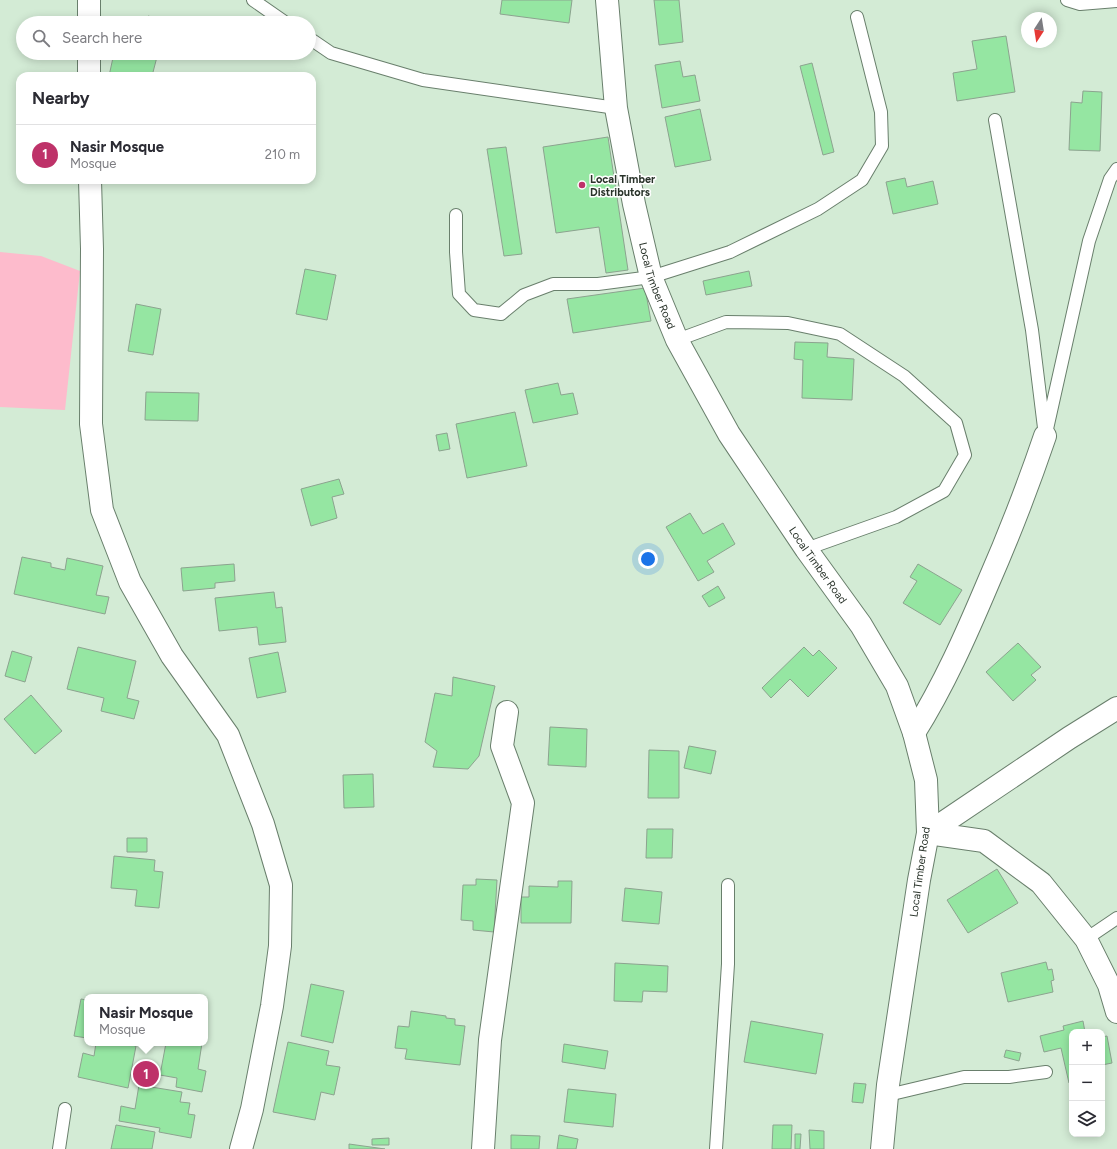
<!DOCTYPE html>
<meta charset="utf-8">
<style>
:root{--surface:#fff;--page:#f2f2f3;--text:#2b2b33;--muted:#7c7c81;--line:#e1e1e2;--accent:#be3269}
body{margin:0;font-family:Figtree,sans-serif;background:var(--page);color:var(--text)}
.controls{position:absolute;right:12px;bottom:12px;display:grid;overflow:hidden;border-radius:8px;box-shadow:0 2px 10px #0003}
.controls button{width:36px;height:36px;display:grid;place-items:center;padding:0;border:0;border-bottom:1px solid var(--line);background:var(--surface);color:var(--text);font:20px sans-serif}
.compass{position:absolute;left:1021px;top:12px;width:36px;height:36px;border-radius:50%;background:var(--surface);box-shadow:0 2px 10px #0003;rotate:192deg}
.you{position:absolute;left:648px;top:559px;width:14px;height:14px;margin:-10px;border:3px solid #fff;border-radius:50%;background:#1a73e8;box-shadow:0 0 0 6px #1a73e833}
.badge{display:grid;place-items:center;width:26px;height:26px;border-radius:50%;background:var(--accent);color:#fff;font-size:13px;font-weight:700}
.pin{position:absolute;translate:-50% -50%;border:2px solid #fff;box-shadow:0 1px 4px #0006}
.popup{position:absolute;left:84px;top:994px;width:124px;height:52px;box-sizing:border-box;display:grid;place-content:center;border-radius:8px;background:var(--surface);filter:drop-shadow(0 1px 3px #0005);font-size:13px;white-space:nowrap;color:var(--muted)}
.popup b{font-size:15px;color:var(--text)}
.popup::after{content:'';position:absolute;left:50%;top:100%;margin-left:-8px;border:8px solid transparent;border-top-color:var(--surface)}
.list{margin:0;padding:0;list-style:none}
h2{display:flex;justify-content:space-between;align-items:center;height:52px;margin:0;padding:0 16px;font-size:17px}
h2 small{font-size:13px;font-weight:400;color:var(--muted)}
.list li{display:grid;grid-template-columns:26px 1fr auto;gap:12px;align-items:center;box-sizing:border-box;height:60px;padding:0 16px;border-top:1px solid var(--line)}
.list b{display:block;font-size:15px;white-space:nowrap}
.list p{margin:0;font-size:13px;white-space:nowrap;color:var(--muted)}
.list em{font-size:13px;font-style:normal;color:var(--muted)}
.icon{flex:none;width:22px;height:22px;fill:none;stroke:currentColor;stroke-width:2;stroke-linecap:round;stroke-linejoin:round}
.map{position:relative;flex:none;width:1117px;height:1149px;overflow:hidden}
.search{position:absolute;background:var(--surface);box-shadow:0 2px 10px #0003;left:16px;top:16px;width:300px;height:44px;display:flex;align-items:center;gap:10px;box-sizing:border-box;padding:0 14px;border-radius:22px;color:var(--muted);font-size:15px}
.panel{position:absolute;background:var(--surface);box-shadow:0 2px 10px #0003;left:16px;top:72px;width:300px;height:112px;border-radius:12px}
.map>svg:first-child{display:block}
.green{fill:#fdbbcc}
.building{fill:#95e6a2;stroke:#8ca38f}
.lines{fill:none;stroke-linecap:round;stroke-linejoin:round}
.service-casing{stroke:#697f6c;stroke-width:14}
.minor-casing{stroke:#697f6c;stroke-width:24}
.service{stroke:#fff;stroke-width:12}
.minor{stroke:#fff;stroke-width:22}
.poi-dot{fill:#be3269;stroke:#fff;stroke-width:1.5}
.labels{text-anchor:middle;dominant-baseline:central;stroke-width:3;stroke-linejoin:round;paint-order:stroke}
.poi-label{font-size:11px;font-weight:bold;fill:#29332a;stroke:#fff;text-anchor:start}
.street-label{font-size:11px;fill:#29332a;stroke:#fff}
</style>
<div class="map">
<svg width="1117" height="1149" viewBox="0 0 1117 1149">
<rect width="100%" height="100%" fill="#d3ebd5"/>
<path class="green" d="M0,252L41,256L80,271L65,410L0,407Z"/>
<path class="building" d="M502,0H572L569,23L500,14Z
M654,0H679L683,42L659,45Z
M148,16L166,21L165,23H146Z
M1006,36L1015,92L957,101L953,73L977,69L972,41Z
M114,53H158L152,76H109Z
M680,61L683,77L695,75L700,101L662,108L655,65Z
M812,63L834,152L823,155L800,66Z
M1083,91L1102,92L1100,151L1069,150L1071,102L1082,103Z
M700,109L711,160L675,167L665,117Z
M608,137L628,270L606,273L599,227L556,233L543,147Z
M506,147L522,254L504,256L487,149Z
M905,178L907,187L933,181L938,204L893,214L886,182Z
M305,269L336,275L327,320L296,314Z
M749,271L752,286L706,295L703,281Z
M645,288L651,321L573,333L567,299Z
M136,304L161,309L153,355L128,351Z
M795,342L828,343L827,357L854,359L852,400L802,398L803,360L794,359Z
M558,383L561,395L573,393L578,414L533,423L525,390Z
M146,392L199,393L198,421L145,420Z
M515,412L527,466L467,478L456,424Z
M447,433L450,449L439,451L436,435Z
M339,479L344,494L332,497L337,518L311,526L301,489Z
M690,513L703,534L723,523L735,544L707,561L714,572L698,581L666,527Z
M22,557L51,563V567L65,570L67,558L103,566L96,595L109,597L105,614L14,594Z
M234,564L235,581L215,583V588L183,591L181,568Z
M918,564L962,590L940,625L903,603L917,581L910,577Z
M718,586L725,598L709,607L702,596Z
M274,592L276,608L282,607L286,642L259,645L257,627L219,631L215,598Z
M1018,643L1041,667L1031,675L1036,680L1013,701L986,672Z
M78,647L136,661L127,698L139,701L134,719L101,711L104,698L67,689Z
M804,647L813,656L819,650L837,668L808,697L790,679L771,698L762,688Z
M12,651L32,657L25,682L5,676Z
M278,652L286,692L257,698L249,658Z
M453,677L495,686L479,756L468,769L433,767L437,751L425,742L435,693L452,696Z
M31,695L62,731L35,754L4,719Z
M550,727L587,729L586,767L548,765Z
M689,746L716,751L711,774L684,768Z
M649,750L679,751V798H648Z
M373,774L374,807L344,808L343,775Z
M647,829H673L672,858H646Z
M127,838H147V852H127Z
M114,856L155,860L154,871L163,872L159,908L135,906L137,890L111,888Z
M997,869L1018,903L968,933L947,900Z
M476,879L497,880L494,932L473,930V921L461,920L463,885H476Z
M558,881H572L571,923H521V897H529V886L558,887Z
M625,888L662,892L659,924L622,921Z
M1046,962L1048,970L1052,969L1054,980L1051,981L1053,992L1008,1002L1001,973Z
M615,963L668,966L667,992L643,991L642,1002L614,1001Z
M311,984L344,991L333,1043L301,1036Z
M81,999L87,1000V1038L74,1036Z
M411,1011L446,1016V1018L455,1019V1025L465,1026L460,1065L405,1059L407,1049L395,1048L398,1026L409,1027Z
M751,1021L823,1034L816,1074L744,1062Z
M1083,1021L1085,1032H1072V1082L1069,1083L1061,1048L1044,1052L1040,1036L1064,1030L1063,1026Z
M1107,1036L1112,1063L1102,1065V1037Z
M288,1042L329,1051L326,1065L340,1067L334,1095L321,1092L315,1120L273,1112Z
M96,1043H121L136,1046L128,1088L78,1077L83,1053L94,1056Z
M166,1043H202L198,1069L206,1071L202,1092L176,1087L177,1078L160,1075Z
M564,1044L608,1051L605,1069L562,1062Z
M1006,1050L1021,1053L1019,1061L1004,1057Z
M854,1083L866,1084L863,1103L852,1102Z
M139,1085L182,1092L180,1102L190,1103L188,1114L195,1115L191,1138L159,1132L160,1128L119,1121L121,1106L135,1109Z
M568,1089L616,1094L613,1127L564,1122Z
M116,1125L155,1132L152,1149H111Z
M773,1125H792L791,1149H772Z
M809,1130L824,1131V1149H810Z
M795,1134H801L800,1149H795Z
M511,1135L540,1136L539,1149H511Z
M559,1135L578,1139L576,1149H557Z
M389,1138V1145H372V1139Z
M349,1144L385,1149H349Z"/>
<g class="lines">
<defs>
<path id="service" d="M253,0L286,23
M1067,0L1080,4L1117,1
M309,38L331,53L423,80L616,108
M995,120L1032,330L1045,436
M456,215V252L459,294L474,310L501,314L524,295L553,284H598L651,277L730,252L818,209L862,180L882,146L881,112L857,17
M677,340L726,322L788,323L840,334L904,376L956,423L965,455L944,491L896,517L806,549
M1047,429L1089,241L1110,179L1117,169
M1086,939L1117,918
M888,1095L964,1077H1009L1046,1072
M59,1149L65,1109
M716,1149L728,964V885"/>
<g id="minor">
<path id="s1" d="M607,0L616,108L634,204L651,277L677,340L729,434L806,549L861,625L897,686L914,733L926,780L928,833L919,880L888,1085L882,1149"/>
<path d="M89,23V0"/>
<path d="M89,76V53"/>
<path d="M90,180L92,249L91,424L102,510L130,582L172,656L228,735L263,824L281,885L280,946L272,1006L252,1109L241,1149"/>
<path d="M914,733C944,685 966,635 988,583C1009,535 1028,486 1045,436"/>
<path d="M928,833L984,841L1041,883L1086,939L1109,985L1117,1012"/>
<path d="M928,833L1069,738L1117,708"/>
<path d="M483,1149L490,1040L523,803L502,746L507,712"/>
</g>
</defs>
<use href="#service" class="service-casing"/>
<use href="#minor" class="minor-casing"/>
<use href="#service" class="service"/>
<use href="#minor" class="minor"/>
</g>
<circle class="poi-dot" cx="582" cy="185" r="4"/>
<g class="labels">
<g class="poi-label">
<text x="590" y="179">Local Timber<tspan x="590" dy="13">Distributors</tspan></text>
</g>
<g class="street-label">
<text stroke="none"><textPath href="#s1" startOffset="291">Local Timber Road</textPath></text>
<text stroke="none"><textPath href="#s1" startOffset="615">Local Timber Road</textPath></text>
<text transform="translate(920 872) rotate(-82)">Local Timber Road</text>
</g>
</g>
</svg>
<div class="controls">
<button>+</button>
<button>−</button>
<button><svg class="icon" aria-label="layers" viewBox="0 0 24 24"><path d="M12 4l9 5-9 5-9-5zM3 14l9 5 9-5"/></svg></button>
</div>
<svg class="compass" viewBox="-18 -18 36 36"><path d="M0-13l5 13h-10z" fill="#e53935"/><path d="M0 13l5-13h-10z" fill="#7c7c81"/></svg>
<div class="you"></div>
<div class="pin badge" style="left:146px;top:1074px">1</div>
<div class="popup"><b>Nasir Mosque</b>Mosque</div>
<div class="search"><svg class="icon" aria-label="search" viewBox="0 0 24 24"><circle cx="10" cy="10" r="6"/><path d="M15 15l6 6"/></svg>Search here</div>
<section class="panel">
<h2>Nearby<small></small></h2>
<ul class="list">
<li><span class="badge">1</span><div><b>Nasir Mosque</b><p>Mosque</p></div><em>210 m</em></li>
</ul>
</section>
</div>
